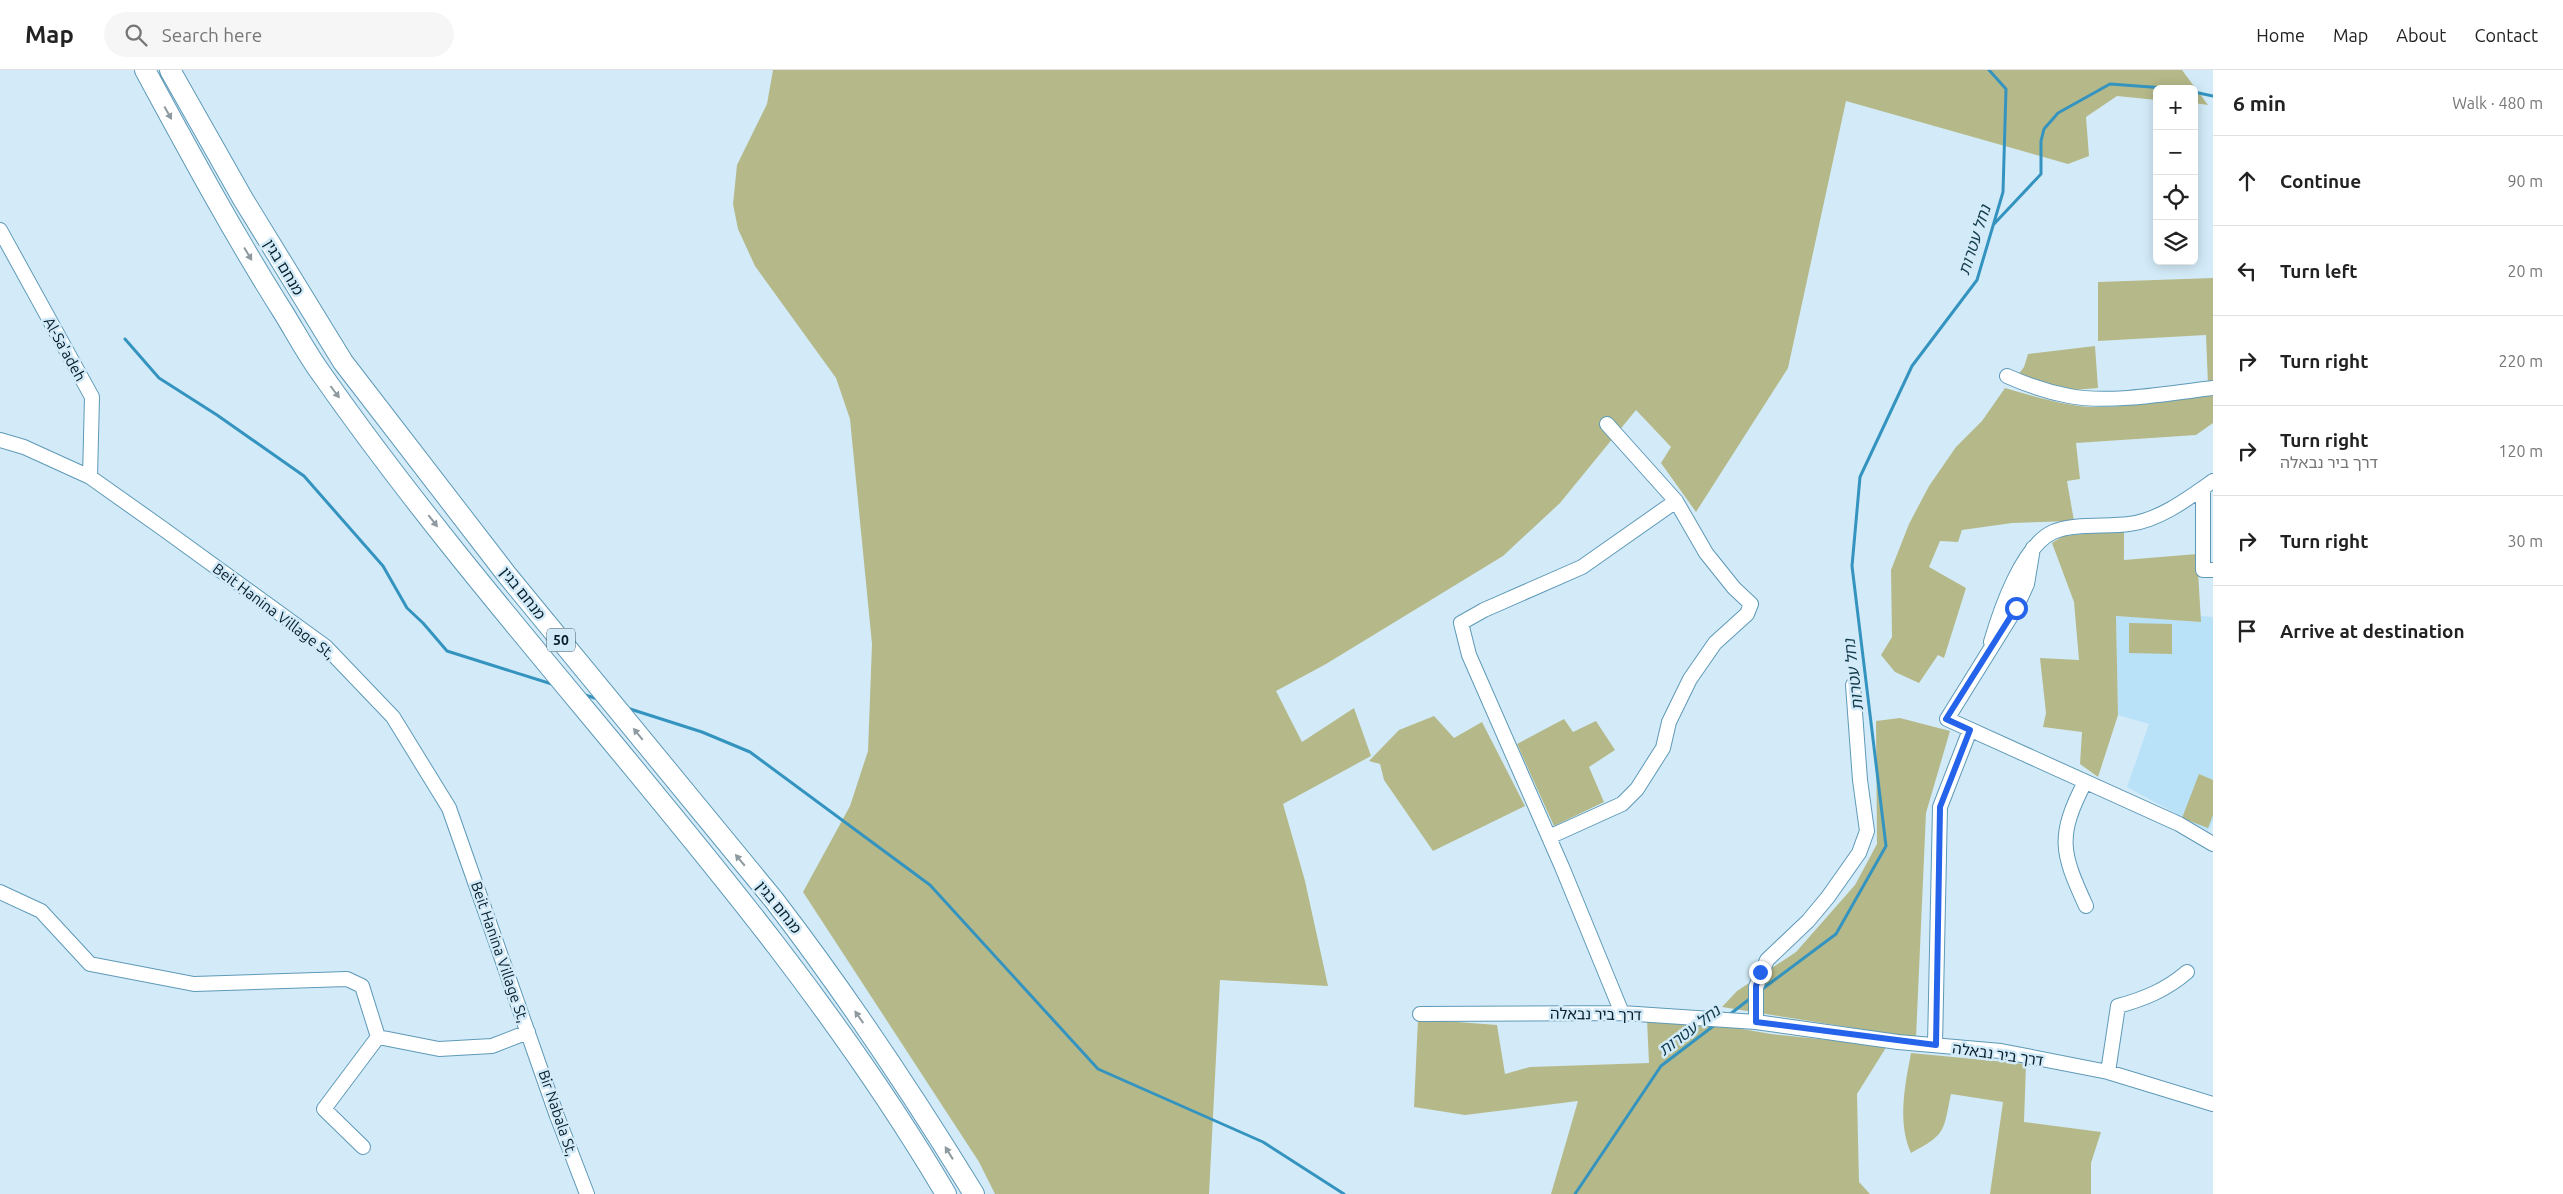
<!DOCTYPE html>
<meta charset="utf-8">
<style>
:root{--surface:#fff;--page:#f6f6f6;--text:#222;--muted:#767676;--line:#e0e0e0}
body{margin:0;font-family:Ubuntu,"Noto Sans Hebrew",sans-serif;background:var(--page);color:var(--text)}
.controls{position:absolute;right:15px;top:15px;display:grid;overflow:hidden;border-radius:8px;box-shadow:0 2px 12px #0003}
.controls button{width:45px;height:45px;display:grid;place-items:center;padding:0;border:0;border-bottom:1px solid var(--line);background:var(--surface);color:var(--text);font:25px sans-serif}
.stop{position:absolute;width:15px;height:15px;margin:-11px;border:4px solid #2563eb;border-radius:50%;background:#fff}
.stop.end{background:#2563eb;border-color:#fff;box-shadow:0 1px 5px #0008}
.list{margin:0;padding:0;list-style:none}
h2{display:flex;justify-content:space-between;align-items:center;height:65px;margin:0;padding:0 20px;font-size:21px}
h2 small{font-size:16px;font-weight:400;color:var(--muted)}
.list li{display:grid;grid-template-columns:32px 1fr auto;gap:15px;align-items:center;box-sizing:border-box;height:90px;padding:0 20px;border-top:1px solid var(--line)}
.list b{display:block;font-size:19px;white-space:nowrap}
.list p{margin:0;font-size:16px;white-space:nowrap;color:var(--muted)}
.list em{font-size:16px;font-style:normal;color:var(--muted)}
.icon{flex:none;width:28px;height:28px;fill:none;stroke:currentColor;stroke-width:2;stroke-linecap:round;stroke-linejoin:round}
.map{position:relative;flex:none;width:2213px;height:1124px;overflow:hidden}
header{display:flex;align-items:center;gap:30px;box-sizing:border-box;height:70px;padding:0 25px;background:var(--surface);border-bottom:1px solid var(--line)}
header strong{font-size:24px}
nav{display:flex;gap:28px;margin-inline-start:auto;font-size:18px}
.search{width:350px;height:45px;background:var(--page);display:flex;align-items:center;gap:12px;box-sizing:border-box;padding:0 18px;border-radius:28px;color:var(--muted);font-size:19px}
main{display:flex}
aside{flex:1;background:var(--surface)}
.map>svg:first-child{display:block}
.built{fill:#b9e1f7}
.green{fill:#b5b989}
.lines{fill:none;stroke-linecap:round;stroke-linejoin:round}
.stream{stroke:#3494bf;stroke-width:3}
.minor-casing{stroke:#5e99b7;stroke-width:16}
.highway-casing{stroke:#5e99b7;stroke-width:22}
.minor{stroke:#fff;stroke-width:14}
.highway{stroke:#fff;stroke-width:20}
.oneway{fill:#8e9a9f}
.route{stroke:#2563eb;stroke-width:6}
.labels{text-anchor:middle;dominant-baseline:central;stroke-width:5;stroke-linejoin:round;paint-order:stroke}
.shield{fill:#d3ebf8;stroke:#435c68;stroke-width:1}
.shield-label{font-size:14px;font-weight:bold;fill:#051e2a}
.street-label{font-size:15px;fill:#051e2a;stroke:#d3ebf8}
.water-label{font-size:16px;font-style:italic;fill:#113a4c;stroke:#d3ebf8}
</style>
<header>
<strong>Map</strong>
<div class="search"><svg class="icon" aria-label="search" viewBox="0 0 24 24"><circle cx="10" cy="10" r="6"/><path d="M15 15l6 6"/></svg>Search here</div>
<nav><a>Home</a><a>Map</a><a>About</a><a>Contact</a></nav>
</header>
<main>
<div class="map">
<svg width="2213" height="1124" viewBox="0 0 2213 1124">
<rect width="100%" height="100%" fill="#d3ebf8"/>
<path class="built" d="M2116,546L2200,552V546L2213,547V751L2208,761L2127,717L2149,654L2118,645Z"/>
<path class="green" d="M773,0H2182L2208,35L2194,33V19H2157V30L2117,26L2086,47L2089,86L2068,94L1846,31L1788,298L1696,442L1661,393L1671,377L1636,340L1560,433L1503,486L1326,594L1276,621L1302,672L1354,638L1371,686L1283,734L1305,811L1328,916L1220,910L1209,1124H995L979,1092L803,822L850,736L868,681L872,574L850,349L836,308L755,196L738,159L733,134L737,95L767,34Z
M2213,208V314L2208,315L2206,265L2098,271V212Z
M2095,276L2098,318L2073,320L2017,306L2024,297L2028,284Z
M2005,318C2033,326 2062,335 2091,337C2132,338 2173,328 2213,322V353L2196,365L2076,373L2080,409L2067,411L2074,451L2012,453L1962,460L1958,472L1940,471L1929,497L1966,518L1944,588L1938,585L1919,613L1895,602L1881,585L1892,567L1891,500L1909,454L1929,416L1956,377L1982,351Z
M2124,460V490L2197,484L2201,552L2116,546L2118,645L2098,707L2080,694L2082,662L2043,657L2046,643L2040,588L2079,590L2074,532L2052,473L2063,466Z
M2129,553L2172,554V584L2129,583Z
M1434,646L1454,668L1482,652L1525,736L1433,781L1384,710L1380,694L1369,691L1399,660Z
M1900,648L1950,661L1926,743L1916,968L1722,937L1737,921L1796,882L1855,815L1877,774L1876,651Z
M1564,649L1573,662L1596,651L1615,680L1589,697L1604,732L1554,756L1517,674Z
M2199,704L2213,710V745L2208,758L2182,748Z
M1418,949L1497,955L1505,1004L1530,997L1649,993L1647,950L1702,952L1771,964L1887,976L1857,1024L1859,1112L1870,1124H1551L1578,1031L1465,1045L1414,1037Z
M1911,983L2026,994L2024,1052L2101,1062L2091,1093V1124H1990L2003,1032L1951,1024C1943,1061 1947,1064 1911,1083C1897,1052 1905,1015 1911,983Z"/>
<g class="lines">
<path class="stream" d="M2194,22L2213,26
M1994,154L2041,104V71L2044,59L2058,43L2110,14L2178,19
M125,269L159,308L217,345L304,406L383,496L407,538L423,553L447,581L555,615
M585,625L598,629
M627,638L702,662L750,682L930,815L1098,999L1263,1072L1344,1124
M1761,920L1836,864L1886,776L1852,496L1860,407L1912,296L1977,210L2003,122L2006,19L1989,0
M1729,945L1752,927
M1575,1124L1661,996L1716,954"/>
<defs>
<path id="minor" d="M0,160L92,327L90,407
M2007,306C2027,315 2048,322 2069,326C2109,334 2172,323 2213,318
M0,370L24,377L90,407L162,458L326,577L393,647L449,738L557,1046L587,1124
M2203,418V500H2213
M2033,478L2027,514L2016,538L1947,649L2179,754L2213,774
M1991,572C2000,541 2022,476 2053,462C2072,453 2108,457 2129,454C2158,451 2189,428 2213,411
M2085,712C2057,766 2061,782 2086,836
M1549,767L1622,734L1637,719L1663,678L1669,652L1690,609L1715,573L1747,544L1751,534L1734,518L1706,483L1676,431L1607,354
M0,822L41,841L90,894L194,914L347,909L362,916L378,967L439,979L492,976L528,962
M1622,943L1562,797L1469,585L1461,553L1484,540L1582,497L1676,431
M1420,944L1622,943L1756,952L1898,972L2001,981L2108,1002L2213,1034
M1756,952V917L1767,890L1808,851L1828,827L1859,783L1867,761L1860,710L1853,615
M1935,975L1940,737L1970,660
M2108,1002L2118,936C2144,929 2166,920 2187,902
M363,1077L324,1039L378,967"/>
<path id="highway" d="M145,0C189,81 233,163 283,242C296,263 308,286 323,306C520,587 771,827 946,1124
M170,0L243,129L343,292L507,505L774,830C846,924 912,1023 974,1124"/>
</defs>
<use href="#minor" class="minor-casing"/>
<use href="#highway" class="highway-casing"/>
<use href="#minor" class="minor"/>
<use href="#highway" class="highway"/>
</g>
<defs><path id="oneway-solid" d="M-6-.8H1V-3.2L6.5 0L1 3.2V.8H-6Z" transform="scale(1.25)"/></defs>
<g class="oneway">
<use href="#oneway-solid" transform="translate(168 43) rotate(61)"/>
<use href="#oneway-solid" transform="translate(248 184) rotate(59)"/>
<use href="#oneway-solid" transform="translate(335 322) rotate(53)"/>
<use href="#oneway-solid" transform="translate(433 451) rotate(52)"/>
<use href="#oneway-solid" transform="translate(638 664) rotate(-129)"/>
<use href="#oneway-solid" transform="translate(740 790) rotate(-130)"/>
<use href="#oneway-solid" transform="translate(859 947) rotate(-125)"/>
<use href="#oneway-solid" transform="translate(949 1083) rotate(-122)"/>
</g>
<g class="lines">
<path class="route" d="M1760,902L1756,916V952L1936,975L1940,737L1970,660L1946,649L2016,538"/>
</g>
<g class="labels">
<rect class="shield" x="547" y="558.5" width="28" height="23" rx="4"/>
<g class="shield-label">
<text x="561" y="570">50</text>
</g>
<g class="street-label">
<text transform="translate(284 197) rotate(59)">מנחם בגין</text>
<text transform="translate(65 279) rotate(61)">Al-Sa'adeh</text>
<text transform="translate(523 523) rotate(51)">מנחם בגין</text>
<text transform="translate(274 541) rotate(37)">Beit Hanina Village St,</text>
<text transform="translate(779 837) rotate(51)">מנחם בגין</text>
<text transform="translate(500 882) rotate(71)">Beit Hanina Village St,</text>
<text transform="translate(1596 944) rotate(1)">דרך ביר נבאלה</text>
<text transform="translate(1998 984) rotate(8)">דרך ביר נבאלה</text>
<text transform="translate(558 1043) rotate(71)">Bir Nabala St,</text>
</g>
<g class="water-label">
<text transform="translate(1974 170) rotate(-72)">נחל עטרות</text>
<text transform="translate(1853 605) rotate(-97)">נחל עטרות</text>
<text transform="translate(1689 960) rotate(-37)">נחל עטרות</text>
</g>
</g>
</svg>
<div class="controls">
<button>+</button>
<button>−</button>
<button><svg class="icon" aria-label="locate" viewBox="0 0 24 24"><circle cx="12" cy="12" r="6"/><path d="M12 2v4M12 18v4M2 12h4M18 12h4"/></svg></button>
<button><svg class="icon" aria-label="layers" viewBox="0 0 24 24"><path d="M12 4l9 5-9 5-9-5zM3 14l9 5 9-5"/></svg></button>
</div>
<div class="stop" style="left:2016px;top:538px"></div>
<div class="stop end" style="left:1760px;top:902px"></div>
</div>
<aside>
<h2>6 min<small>Walk · 480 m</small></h2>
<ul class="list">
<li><svg class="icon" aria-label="ahead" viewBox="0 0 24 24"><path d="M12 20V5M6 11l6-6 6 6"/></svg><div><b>Continue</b></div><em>90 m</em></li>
<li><svg class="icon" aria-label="left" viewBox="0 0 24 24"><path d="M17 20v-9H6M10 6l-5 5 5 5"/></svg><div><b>Turn left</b></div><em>20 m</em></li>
<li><svg class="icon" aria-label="right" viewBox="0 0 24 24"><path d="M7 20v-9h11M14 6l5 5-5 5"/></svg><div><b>Turn right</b></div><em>220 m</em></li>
<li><svg class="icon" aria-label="right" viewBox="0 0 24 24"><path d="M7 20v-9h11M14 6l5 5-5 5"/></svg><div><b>Turn right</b><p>דרך ביר נבאלה</p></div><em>120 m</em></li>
<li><svg class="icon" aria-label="right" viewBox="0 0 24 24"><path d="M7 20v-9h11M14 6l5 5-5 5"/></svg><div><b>Turn right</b></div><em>30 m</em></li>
<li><svg class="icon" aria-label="arrive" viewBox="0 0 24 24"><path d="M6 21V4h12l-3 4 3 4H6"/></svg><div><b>Arrive at destination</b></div></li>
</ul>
</aside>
</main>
